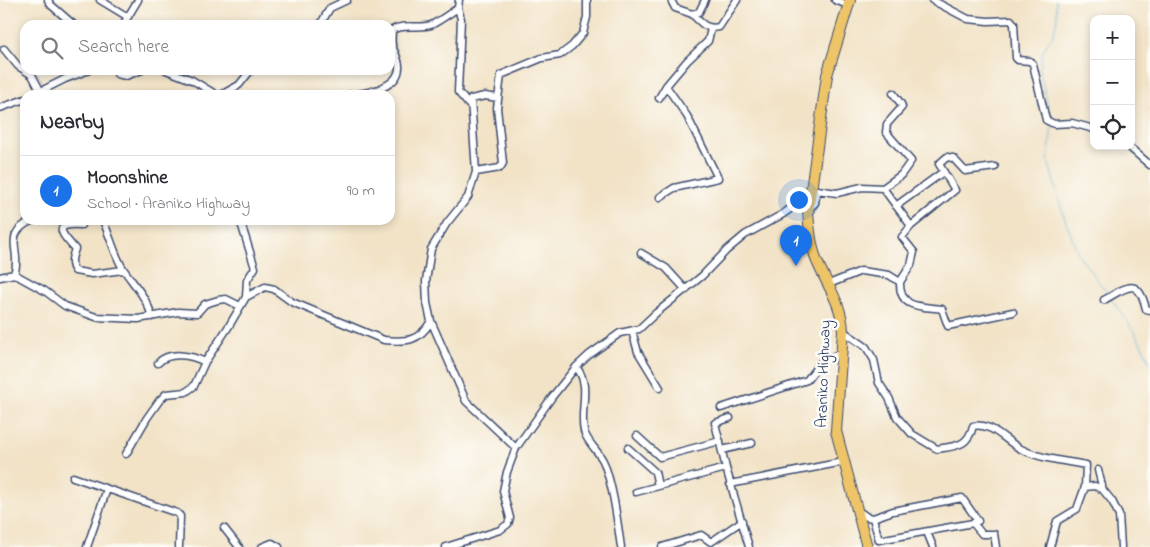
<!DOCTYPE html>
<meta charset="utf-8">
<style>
:root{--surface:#fff;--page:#f2f2f3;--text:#2b2b33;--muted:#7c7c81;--line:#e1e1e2;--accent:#1a73e8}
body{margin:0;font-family:"Indie Flower",sans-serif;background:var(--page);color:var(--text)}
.controls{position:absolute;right:15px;top:15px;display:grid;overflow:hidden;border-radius:10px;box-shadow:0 2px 8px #0003}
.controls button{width:45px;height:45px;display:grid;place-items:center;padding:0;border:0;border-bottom:1px solid var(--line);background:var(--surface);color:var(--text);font:25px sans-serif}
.you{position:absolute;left:798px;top:199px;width:18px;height:18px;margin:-12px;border:4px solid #fff;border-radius:50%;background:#1a73e8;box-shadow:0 0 0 8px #1a73e833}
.badge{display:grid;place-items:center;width:32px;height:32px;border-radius:50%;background:var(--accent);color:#fff;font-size:16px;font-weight:700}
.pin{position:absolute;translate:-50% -41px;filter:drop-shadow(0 1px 2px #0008)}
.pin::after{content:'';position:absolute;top:26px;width:18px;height:15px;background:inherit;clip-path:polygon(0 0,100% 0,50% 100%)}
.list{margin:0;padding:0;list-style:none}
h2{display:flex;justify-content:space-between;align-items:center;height:65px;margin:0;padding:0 20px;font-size:21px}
h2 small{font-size:16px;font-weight:400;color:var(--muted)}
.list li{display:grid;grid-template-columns:32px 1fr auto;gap:15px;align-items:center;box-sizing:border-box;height:70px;padding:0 20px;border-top:1px solid var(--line)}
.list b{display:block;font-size:19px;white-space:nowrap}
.list p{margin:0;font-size:16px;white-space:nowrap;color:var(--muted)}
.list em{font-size:16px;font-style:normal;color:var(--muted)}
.icon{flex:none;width:28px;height:28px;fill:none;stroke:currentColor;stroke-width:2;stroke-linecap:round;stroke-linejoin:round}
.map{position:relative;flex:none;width:1150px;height:547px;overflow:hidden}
.search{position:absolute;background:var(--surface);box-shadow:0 2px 8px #0003;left:20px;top:20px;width:375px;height:55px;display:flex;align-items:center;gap:12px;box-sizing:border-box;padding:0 18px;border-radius:15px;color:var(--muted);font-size:19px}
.panel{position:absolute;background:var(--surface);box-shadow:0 2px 8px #0003;left:20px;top:90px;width:375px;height:135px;border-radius:15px}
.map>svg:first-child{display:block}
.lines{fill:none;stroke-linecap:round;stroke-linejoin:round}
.stream{stroke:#60b3dc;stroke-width:1}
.minor-casing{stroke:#3b4a6e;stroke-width:9}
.highway-casing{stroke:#3b4a6e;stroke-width:12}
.minor{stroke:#fff;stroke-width:6}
.highway{stroke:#eec469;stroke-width:10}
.labels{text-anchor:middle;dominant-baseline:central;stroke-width:5;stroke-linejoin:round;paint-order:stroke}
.street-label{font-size:16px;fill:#1b2f5e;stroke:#fdfcf7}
</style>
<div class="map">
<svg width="1150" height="547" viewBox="0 0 1150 547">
<rect width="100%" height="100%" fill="#fdfcf7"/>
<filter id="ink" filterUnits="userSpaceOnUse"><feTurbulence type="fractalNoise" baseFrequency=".02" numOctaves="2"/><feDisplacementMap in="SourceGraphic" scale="10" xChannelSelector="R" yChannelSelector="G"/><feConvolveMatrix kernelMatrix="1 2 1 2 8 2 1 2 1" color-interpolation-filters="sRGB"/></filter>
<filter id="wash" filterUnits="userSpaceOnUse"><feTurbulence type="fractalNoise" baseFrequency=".0096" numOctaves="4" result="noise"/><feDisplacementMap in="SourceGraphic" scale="20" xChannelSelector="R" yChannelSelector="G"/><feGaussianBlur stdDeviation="1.12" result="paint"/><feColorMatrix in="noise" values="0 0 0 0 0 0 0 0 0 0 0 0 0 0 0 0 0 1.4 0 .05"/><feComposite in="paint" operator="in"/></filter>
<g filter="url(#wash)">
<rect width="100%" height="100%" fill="#f2e3c7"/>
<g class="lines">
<path class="stream" d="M1051,119L1040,72L1042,53L1054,33L1057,19L1056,0
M1052,126L1048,161L1063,214L1079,256L1108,294
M1111,299C1126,319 1141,340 1150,363"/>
</g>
</g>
<g filter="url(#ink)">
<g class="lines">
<defs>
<path id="minor" d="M48,0L51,5L74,25
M100,0L128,17
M671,0L675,8L692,14L699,12L705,0
M835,0L848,5
M932,0L968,19L988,21L1011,20L1014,24L1016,58L1018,60L1030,61L1033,64L1046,120L1054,124L1072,123L1094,129
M458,8L461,19L458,92L470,106
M692,14C701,23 706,30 719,27L737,0
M123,25L138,0
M320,25L330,8L347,0
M4,49L18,66L32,75L42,94
M116,70L117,74L126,76L142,70
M166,70L192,80L217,95
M33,95L65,79L89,70
M221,95L239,85L251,70
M348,95C363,94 398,89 399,68C400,61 394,52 392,45C391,40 392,35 392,30C403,23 418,29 431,25C440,21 450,13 458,8L459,0
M498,98L485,96L471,99L476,172L468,197L447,223L431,249L426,281L427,303L431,321L466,401L516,448
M659,98L666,86L687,61L708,41L711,29
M0,108L25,99
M1128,146L1150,165
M476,172L500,168L503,163L497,108L501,75L542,58L560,55L572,46L583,33L587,17V0
M883,188L901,175L911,161L886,132L887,124L902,107L901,104L893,93
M660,197L674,188L718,178L687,116L666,86
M896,206L943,172
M809,207H811L815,203L817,190L837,193L862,187L883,188L911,226
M104,223C110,236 116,259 124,270C135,286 147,298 152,317
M81,225C50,223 63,235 75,249C72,257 70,264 75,271L92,274L123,270
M641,253L666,268L686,290
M14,274L45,291L65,306L96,317L138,319L178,312L197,313L205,304L218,300L226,299L240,306
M14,274C23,251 0,235 33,220
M0,277L14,274
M900,282L911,265L914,252L902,237L911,226L955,190L939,164L947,157L953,158L965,171L995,167
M829,284L861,271L889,275L900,282C899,309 921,306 942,309L948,326L1013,312
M246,297L265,287L274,289L292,302L384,340C406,342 419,342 431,321
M1104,300C1126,288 1138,275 1146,309L1150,310
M632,331L638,352L660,388
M843,331L866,347L874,360L879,383L889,398L897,417L912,434L937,449C955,446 968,447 973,426C992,422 1005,441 1021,449C1041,459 1065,461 1086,465L1085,487L1095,486L1103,490
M158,363C169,351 191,355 205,362
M576,367C592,385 579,410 584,431C587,443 600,452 604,463C614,490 617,520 621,547
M721,408L807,380L820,363L842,352
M730,418L715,423L726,468L749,547
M637,436L660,457L720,441
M628,448L655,472L658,486
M722,450L752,443
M126,454L147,418L159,401L166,394L186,392L194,386L205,362L229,326L246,297L247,280L255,268L240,220
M1098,470L1103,490L1112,501L1119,515L1121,547
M73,477L177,513L180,516L179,547
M730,484L843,462
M636,492L726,468
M857,510L867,517L873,518L879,540L973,523
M873,518L893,511L962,498L978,521L973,523L982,534H994L996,547
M224,528L239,547
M927,532L933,547
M87,547L107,489
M262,547L272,543L279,547
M446,547L500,530L508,524L510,518L503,491L507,472L516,448L552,397L576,367L589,355L620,333L639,329L656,313L702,276L727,250L745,235L783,214L805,198H809
M662,547L701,535L711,542L742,521
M1050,547L1057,521L1077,509L1085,487"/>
<path id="highway" d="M850,0L827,75L808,212C809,228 811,244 816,259C826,284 842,303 843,331L836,431L867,547"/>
</defs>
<use href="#minor" class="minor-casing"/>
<use href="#highway" class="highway-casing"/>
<use href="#minor" class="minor"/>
<use href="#highway" class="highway"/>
</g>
</g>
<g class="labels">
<g class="street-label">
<text transform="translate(824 374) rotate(-88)">Araniko Highway</text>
</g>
</g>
</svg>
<div class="controls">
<button>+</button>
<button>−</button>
<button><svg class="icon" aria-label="locate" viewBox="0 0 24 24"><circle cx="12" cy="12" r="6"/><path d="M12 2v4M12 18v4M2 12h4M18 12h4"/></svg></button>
</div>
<div class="you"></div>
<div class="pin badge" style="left:796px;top:266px">1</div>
<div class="search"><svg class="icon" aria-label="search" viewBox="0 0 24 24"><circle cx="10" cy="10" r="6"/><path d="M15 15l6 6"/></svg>Search here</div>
<section class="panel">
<h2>Nearby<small></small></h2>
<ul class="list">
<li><span class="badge">1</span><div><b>Moonshine</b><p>School · Araniko Highway</p></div><em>90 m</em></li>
</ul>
</section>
</div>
